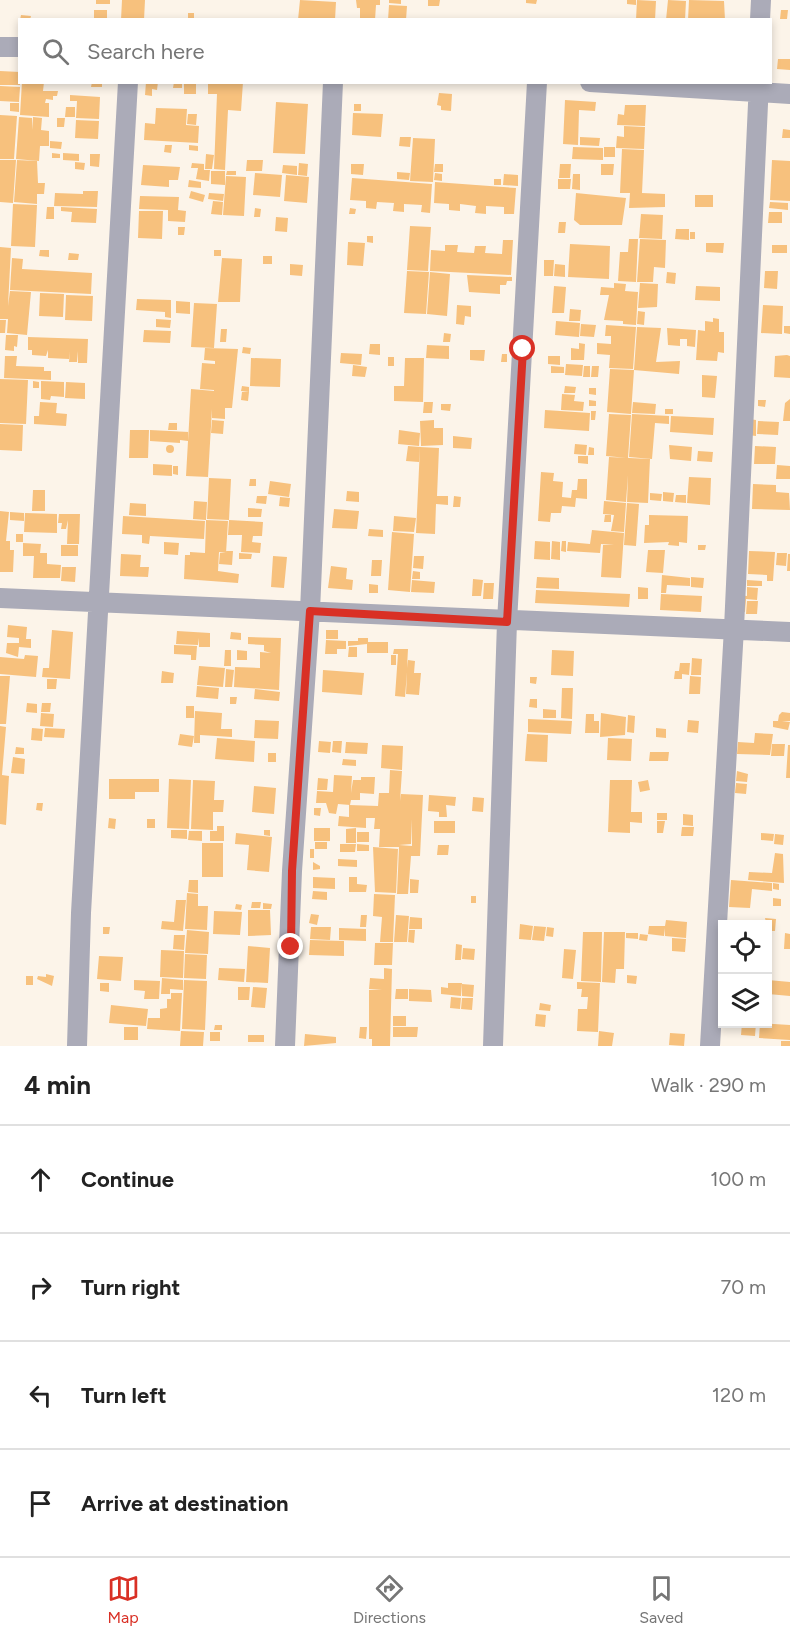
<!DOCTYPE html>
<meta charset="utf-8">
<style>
:root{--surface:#fff;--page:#f2f2f2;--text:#222;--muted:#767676;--line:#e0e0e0;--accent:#d93025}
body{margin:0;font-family:Figtree,sans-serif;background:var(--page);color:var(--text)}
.controls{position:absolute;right:18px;bottom:18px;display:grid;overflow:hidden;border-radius:0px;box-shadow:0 3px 9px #0003}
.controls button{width:54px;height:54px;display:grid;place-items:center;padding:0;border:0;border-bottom:2px solid var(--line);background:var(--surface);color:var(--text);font:30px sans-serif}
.stop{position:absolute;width:18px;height:18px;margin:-14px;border:4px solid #d93025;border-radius:50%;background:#fff}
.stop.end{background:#d93025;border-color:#fff;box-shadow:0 2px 6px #0008}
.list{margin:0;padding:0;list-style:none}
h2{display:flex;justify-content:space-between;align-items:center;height:78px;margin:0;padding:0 24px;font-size:26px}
h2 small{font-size:20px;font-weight:400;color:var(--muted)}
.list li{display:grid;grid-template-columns:39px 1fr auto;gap:18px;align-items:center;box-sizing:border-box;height:108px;padding:0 24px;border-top:2px solid var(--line)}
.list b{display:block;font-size:22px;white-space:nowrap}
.list em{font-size:20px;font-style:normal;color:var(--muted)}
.icon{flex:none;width:33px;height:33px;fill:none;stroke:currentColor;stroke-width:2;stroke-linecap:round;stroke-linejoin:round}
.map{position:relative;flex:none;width:790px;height:1046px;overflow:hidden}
.search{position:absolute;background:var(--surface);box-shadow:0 3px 9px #0003;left:18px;right:18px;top:18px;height:66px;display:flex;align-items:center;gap:15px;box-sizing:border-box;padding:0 21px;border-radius:0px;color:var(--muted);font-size:22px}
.sheet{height:510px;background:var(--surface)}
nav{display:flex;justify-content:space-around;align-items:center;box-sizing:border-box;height:84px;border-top:2px solid var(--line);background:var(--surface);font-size:16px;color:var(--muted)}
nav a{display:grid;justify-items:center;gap:3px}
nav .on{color:var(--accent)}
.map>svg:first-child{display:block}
.building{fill:#f7c17d;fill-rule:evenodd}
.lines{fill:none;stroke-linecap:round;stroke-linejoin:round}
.minor{stroke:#ababb8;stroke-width:20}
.route{stroke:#d93025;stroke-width:8}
</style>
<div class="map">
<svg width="790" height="1046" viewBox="0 0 790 1046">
<rect width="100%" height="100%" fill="#fcf4e9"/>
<path class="building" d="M96,0H110V4H96Z
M122,0H145L144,20H121Z
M300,0L336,2L335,20H298Z
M356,0H380V5H376L375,20H360V8H357Z
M389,0H401V4L389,3Z
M428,0H440L439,6H428Z
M526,0H537L536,4L526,3Z
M627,0H636V5L627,4Z
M637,0L656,1L655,20H636Z
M668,0L686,1L685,20H666Z
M689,0L724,1L725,20H688Z
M389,5L407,6L406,20H388Z
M94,10H107V20H94Z
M781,10H788L787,19H780Z
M188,13H194V20H188Z
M21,15L31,16L30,20H20Z
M778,59H790V70L777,69Z
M0,71L20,72V85H0Z
M22,82H44L43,91H58L57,96H53V100L46,99L45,103H49V117L20,115Z
M92,82H102V87H91Z
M146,82H158L157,90L152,89V96L145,95Z
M174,82H182V88H173Z
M184,82H196V94H184Z
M208,82H243L241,111L228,110L225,170L214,169L217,94H208Z
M0,86L20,87L19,102L0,101Z
M439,93L452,94L451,111L441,110V106L437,105Z
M70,95L100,97L99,119L76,118L77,101H70Z
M565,100L596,102L595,111L579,110L578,145L563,144Z
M276,102L308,104L305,154L273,153Z
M10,103H19V112L10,111Z
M354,104H361V111H354Z
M625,105H646L645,126L617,125L618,114L624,115Z
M66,107H75V117H65Z
M156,108L187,109L186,125L199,126L198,143L144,140L145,123L155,124Z
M353,113L383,114L381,137L352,135Z
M188,114H197L196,125L187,124Z
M0,115L17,116L14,159H0Z
M19,117L32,118L33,130V117L42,118L41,130L49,131V146H40L39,161L16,159Z
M57,118H65L64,127H57Z
M76,120L99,121L98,139L75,138Z
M624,126L645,127L644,149L616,148L617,136L624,137Z
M783,129L790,130V138H782Z
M400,137H411L410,147L399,146Z
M580,137L600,138L599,146L580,145Z
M413,138L435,139L433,182L410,181Z
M50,141L62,142L61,149L50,148Z
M165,145H172L171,153L164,152Z
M189,145L198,146V151L189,150Z
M573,147L603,148V160L572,159Z
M604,147H615V157H604Z
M622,149L644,150L642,193L665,194V207L629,208L630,193H620Z
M52,153L60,154V158H52Z
M63,153L79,154V161L63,160Z
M90,154H100L99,167L90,166Z
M206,154L214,155L212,169H205Z
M0,160H16L13,203L0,202Z
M17,160L37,161L38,183H45L44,194H37V204L14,202Z
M247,160H263L262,171H246Z
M772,160L790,161V201L770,200Z
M75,162L85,163L84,170L75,169Z
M192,163L204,164V170H210L209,181L196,179L198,168H191Z
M299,163L308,164L307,176L298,175Z
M351,164H364L363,175L351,174Z
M435,164H443V172H434Z
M560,164H571L570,178H559Z
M601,164H614L613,175H601Z
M143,165L180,167L178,180H169V187L141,185Z
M283,165L297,166V175L282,173Z
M211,171H225V185L211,184Z
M227,171H236V175H226Z
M397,172L410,173L409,180L397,179Z
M255,173L282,175L280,197L253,195Z
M435,173L442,174V181L434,180Z
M504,174L518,175V186L503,185Z
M573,174H580V190L572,189Z
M286,175L309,177L307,203L284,201Z
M226,176L246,177L244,216L223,215Z
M352,178L432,184L430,213L421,212L422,205L404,204V212L393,211L394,203L377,202L376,209L366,208V201L350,200Z
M494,179H501V185H494Z
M558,179H571L570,189H558Z
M189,180L201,182V188L188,187Z
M435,182L516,188L514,214H504V207L486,206V214L475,213L476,206L460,204V211L449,210V204L434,203Z
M83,191H98L97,207L54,206L55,193L83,194Z
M191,191L205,195L203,202L189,198Z
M209,193L224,194L223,201L208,199Z
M576,193L626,198L622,225H580L574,220Z
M695,195H713V207H695Z
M140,196L179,197L178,210L186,211L185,222L168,221V210L139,209Z
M213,201L223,202L222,215L211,214Z
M770,202L788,203V210L769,208Z
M13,204L37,205L35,247L11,246Z
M47,207H54V219H46Z
M61,207L97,209L96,223L71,222L72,212L61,211Z
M255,208L261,209L260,217H254Z
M350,208L356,209L355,214H349Z
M139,211H163L162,239L138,238Z
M769,212H782V223H768Z
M641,214L663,215L662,239L639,238Z
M276,217L288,218L287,232L275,231Z
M559,222H566L565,233H558Z
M410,226L431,227L428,271L407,270Z
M178,227H185L184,235H178Z
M676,229H689V240L675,239Z
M690,232H695V239H690Z
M367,236H373V243L367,242Z
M629,239H638L636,282L618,281L620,252H628Z
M640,239L666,240L665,268L654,267L653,282H637Z
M503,240H513L511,275L430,271L431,250L445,251V245H458L457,252L474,253L475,246H486L485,253L502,254Z
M348,242L365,243L363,266L347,265Z
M706,243H724L723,253L706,252Z
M570,244L610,246L609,279L568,277Z
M772,245H787V253H772Z
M0,247L11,248L8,306L10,291L31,292L27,335L7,333L8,319H0Z
M40,250H49V257L39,256Z
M214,250H221V256H214Z
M69,253L79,254L78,260H68Z
M263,256H272V264H263Z
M12,258L23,259L22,269L92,273L91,294L10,290Z
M222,258L242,259L240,302H218Z
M544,260H554L553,276H544Z
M290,264L303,265L302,276L290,275Z
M555,264L565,265V277L554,276Z
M407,271L429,272L426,314L404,313Z
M765,271H778L777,289L764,288Z
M430,272L450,274L447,316L427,314Z
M667,272L676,273L675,284L666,283Z
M467,275L512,277V281H507L506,285H500V294L469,292Z
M614,283L626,284L625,291L638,292L636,325L623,324V321L604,320L609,295H600L601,287L614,288Z
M640,283L658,284L657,307L638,308Z
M554,286L566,287L564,313H552Z
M696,286L720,287V301L695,300Z
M40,293L64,294L63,317L39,316Z
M66,295L93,296L92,321L65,320Z
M137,299L171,300V318L165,317V312L136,310Z
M176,301L190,302V314L176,313Z
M194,303L217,304L214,348L191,347Z
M457,305L471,306V317L465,316L464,325L456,324Z
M763,305L783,306L782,334L761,333Z
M570,309L581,310L580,321H569Z
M638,311L645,312L644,325L637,324Z
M713,318L719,319V332H724V353L718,352L717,361L696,360L698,330L705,331V321L713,322Z
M156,319L171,320L170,328L156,327Z
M0,320H6L5,333H0Z
M556,321L580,323L579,337L555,335Z
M581,324L596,325L594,337L580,336Z
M606,325L636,327L633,369L609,368L610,355L597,354V343L611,344V336H605Z
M784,326H790V334L784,333Z
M637,327L661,328L656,362L680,361L679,374L634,370Z
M667,328L696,330L695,347L687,346V339H680V346L668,345Z
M221,329H227L226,342H220Z
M144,330L171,331L170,343L143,342Z
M444,333L451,334L450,342H443Z
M6,335H18L17,347L14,346V351L5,350Z
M28,337L88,339L87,363H78V351L77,362H69L70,351L69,359L48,358V350L46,356L32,355V350H28Z
M579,343L585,344L584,360H571V348L579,349Z
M370,344H380V355L369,354Z
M427,345L449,346V359L426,358Z
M243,347L251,348L250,354L242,353Z
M205,348L238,349L232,408H225V419L212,418V409L208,477L186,476L191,389L214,391V403V390L200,389L202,363L215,364V361L204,360Z
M470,350H485L484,361L470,360Z
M341,353L362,354L361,365L340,363Z
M502,354H507V362H501Z
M787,355L790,356V378L774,377L775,356Z
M5,356H17L16,366L44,367V371H51V380L4,378Z
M548,356H560V365L548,364Z
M388,357H394V366H388Z
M251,358L281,359L280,387L250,386Z
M405,358H424L423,402L394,401V386H404Z
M566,364L583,365L582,376L565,375Z
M353,365L367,367L365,377L352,376Z
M551,366L564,367V373H551Z
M584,366H590V377H583Z
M592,366H599L598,377H591Z
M610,369L634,370L631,414L607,412Z
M702,375L717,376L715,398L702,397Z
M0,379L28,380L26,424L0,423Z
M33,381L39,382V388H33Z
M41,381L64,382V397L51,396L50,400L41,399Z
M66,382L85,383V399L65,398Z
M242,386L249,387V392L241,391Z
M565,386L576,387L575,393H564Z
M589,388H596V395L589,394Z
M242,392H249L248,401L241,400Z
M562,394L575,395L574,401L584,402L583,411L561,410Z
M790,399V421H783L785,403Z
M589,400L596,401V406H589Z
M758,400H766L765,407L758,406Z
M40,402L57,403L56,413L67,414L66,426L34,424V416H39Z
M424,402H433L432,413H423Z
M633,402L656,404L655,414L632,413Z
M441,404H451L450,411L441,410Z
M665,409H673V414H665Z
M545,410L590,413L589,431L544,428Z
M591,411H596L595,420H591Z
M609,414L631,415L628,458L606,456Z
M632,414L669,416V424L655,423L652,459L629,457Z
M671,416L714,418L713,435L670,432Z
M749,419L756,420V436L748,435Z
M212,420L224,421L223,434L211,433Z
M434,420V428H443V445L421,446L420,421Z
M758,421L779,422L778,435L757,434Z
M169,423H177V430H168Z
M0,424L23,425L22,451L0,450Z
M130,430H149L148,458H129Z
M150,430L189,432L188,441L180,440V443L150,441Z
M399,430L420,433L419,446L398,444Z
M453,436L472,438L471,449L453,448Z
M575,444L587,445L586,455L574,454Z
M166 449a4 4 0 1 1 8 0a4 4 0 1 1-8 0Z
M669,445L692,447L691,461L670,459Z
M408,446L420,447L419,462L406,461Z
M755,446L776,447L775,464H754Z
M420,447L439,448L437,496H448V505L436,504L435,534L416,533Z
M589,447L594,448V455H588Z
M698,451L713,452L712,462L697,461Z
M578,456H588V464L578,463Z
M609,457L650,459L648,503L627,502L628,475L626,502L606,500Z
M153,464L172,465V476L153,475Z
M777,465L790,466V479H776Z
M173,466H178V475L173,474Z
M541,472L554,473L553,481L563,482L562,497L571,498L572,490H577L578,479H587V499L576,498L575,507L562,506L561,513H551L550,522L538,521Z
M689,477L711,478L710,505L687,503Z
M209,478L231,479L229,520L207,519Z
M250,479H256V486H249Z
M270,481L291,484L289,497L268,494Z
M753,484L776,485V492L789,493L790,510L752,509Z
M33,490H45V511H32Z
M347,491L359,492V502L346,501Z
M663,492L674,493L673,502L663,501Z
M650,493L662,494L661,501L650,500Z
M676,495H686V503L675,502Z
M257,496H267L266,504L256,503Z
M454,496L461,497L460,507H453Z
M280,497L290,498L289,507L279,506Z
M194,501L207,502L206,520L193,519Z
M604,501L626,503L624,532L611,531L614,515L603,514Z
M130,503L146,504V516L129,515Z
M627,503L639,504L636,546L624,545Z
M248,508L262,509L261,517H248Z
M334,509L359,511L357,529L332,528Z
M0,511L9,512L6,541H10V550H14L13,572H0Z
M10,512L24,513V521L10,520Z
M25,513L57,514V533L24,532Z
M59,514H80L79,544H67L68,520L66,529H61L62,523H58Z
M605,515H611V522H604Z
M649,515L688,516L687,543L679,542V546L668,545L669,542L644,543L645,525H649Z
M123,516L205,521L204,539L150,536L149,544L142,543V535L122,534Z
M394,516L416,518L414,532L393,531Z
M206,520L228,521L226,553L219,552L218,571L239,574L238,583L184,579L185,555H190V552L205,553Z
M229,520L263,522L262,536H253L252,542L261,543L260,553L241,552L242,535H228Z
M369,529L383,530V537L368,536Z
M592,530L624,533L621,578L601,577L603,545H614L601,544L600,553L567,551L568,542L590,544Z
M392,532L414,534L410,592L388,590Z
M16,534H23V542H16Z
M535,541L550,542V560L534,559Z
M552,541L560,542V560L551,559Z
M562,541H566V552L561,551Z
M164,542L179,543L178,555L164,554Z
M23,543L41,544L40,553H47V564L61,565L60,578H33L34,556H23Z
M61,545H78V556H61Z
M698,545H706L705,550H698Z
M648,550H665L663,573L646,572Z
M226,551H233L232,565L219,564L220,553H226Z
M749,551L775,552L773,581H767V575L748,574Z
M239,553L252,554L251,559H239Z
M777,553H787L786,566L776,565Z
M121,554L141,555L140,567H149L148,577L120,576Z
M788,554H790V571H787Z
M273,556L287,557L284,588L271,587Z
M414,556H424L423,569L413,568Z
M372,560H382L381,576H371Z
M331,566L347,568L346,579L353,580L352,590L328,588Z
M62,567H76L75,582L61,581Z
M413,571L420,572V579H412Z
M662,575L690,578V586L667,585L666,593H661Z
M537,577L559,578V589L536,588Z
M691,577L704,578L703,588L691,587Z
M473,579L483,580L481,596H472Z
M412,580L435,582L434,593L411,592Z
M747,580L762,581V586H747Z
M484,583H494L493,599H483Z
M369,584L378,585V593H369Z
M638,587L648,588V599H638Z
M747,587L758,588L757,600L746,599L745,612L737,611L738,595L747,596Z
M536,590L630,594L629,607L535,603Z
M661,594L702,596L701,612L660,610Z
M747,601H758L757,614H746Z
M8,625L27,627L26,639H31V648L19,647L18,657L6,653L7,643H19V638L7,637Z
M52,630L73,632L70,679L42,677L43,668H49Z
M326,630H338V639H326Z
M177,631L210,633V647H199V638L198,645L176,644Z
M231,632L241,633V640L230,639Z
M248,637L281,638L279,690L234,687L235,667L260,668V652L271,653L264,651V645L248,644Z
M358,638H368V642H388V653H367V644L348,646V641H358Z
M326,640L346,641V649H337V654H325Z
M174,645L197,646L196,660H191V655L174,654Z
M349,647H357V657H348Z
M394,649H408L407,668L408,660L415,661L414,673H421L419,695L406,694L407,672L405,697L395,696L398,654H393Z
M225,650H231V666H224Z
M237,650L247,651V660H237Z
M552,650L574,651L573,676L551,675Z
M25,655L38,656L36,677L0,674V657L24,659Z
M391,655H396V665H391Z
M692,658L702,659L701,675H691Z
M680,663H690L689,675L682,674V679H674L675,671H679Z
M199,666L225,668L223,687L197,685Z
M226,669L234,670L232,687H225Z
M323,670L364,673L362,695L322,692Z
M162,671L174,673L173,683H161Z
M0,676H10L6,724H0Z
M690,676L701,677L700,694H689Z
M530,677H537L536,684L530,683Z
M47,679H57L56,689H47Z
M197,686L219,688L218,699L196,697Z
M562,688H573L572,719L561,718Z
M255,689L280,692L279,701L254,699Z
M230,697H237L236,704H230Z
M530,699H537V708L529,707Z
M27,703L37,704V713L26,712Z
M42,703H51L50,712H41Z
M186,706H194V718H186Z
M543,709L556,710V718H543Z
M195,711L222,713L221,729H232V737L200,735V743H194Z
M782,712L790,713V721H782L790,722L788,730L773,727V721H778L779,715Z
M41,713L54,714L53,727L40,726Z
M601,713L626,717L625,735L600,737Z
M586,714H594V721H599V733H585Z
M628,715L635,716L634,733L627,732Z
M528,719L572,721L571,734L528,732Z
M255,720L279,721L278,739L254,738Z
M688,720L699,721L698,733L687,732Z
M0,726L6,727L2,775L9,776L6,825L0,824Z
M32,728L43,729L42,741L31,740Z
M45,728L65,729L64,738L44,737Z
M656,728L666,729V738L656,737Z
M755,733L773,734L770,755L737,754L738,742L754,743Z
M180,734L194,736L192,747L178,745Z
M527,734L548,735L547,762L525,761Z
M217,738L255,741L254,762L215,759Z
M608,738L632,739L631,761L607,760Z
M319,741L331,742L330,753L318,752Z
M333,741H342L341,753L332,752Z
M346,742L368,743L367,754L345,753Z
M772,744H785L784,756H771Z
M382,745L403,746L402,770L381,768Z
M788,745H790V778H786Z
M16,747L24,748V754H15Z
M650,752H669L668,761H649Z
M268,753H276V762H268Z
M13,757L25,759L24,774L11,773Z
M343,759L356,760V766L342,765Z
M390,770L402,771L400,801L401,794L423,795L420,856H411L408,894H397L399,847H379L380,829H374L375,818H366V828L338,826L339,816L349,817V805L378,806L379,793H389ZM412,819V846L399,845L411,844Z
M737,771L748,774L747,782L736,781Z
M334,775L352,776L351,793L353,780H361V777H375L374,794L360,793V800H351L350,805L338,804L336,814L329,813L326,803H316L317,791L333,792Z
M318,778L328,779L327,790H317Z
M109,779H159V792H135V799H109Z
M169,779L191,780L189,829L167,828Z
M193,780L215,781L214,800H224L223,812H213V830L191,829Z
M610,780H632L631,812H642V823L630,822V833L608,832Z
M648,780L650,790L640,792L638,782Z
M736,783L747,784L746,794L735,793Z
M254,786L276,788L274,814L252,812Z
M429,795L456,797L455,806L446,805L447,817H439V812L428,811Z
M473,797L484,798L483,812L472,811Z
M37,803H43L42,811L36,810Z
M314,808H321L320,816L314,815Z
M657,813H667V820H657Z
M683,814L693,815V826L683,825Z
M109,818L116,819L115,829L108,828Z
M147,819H155V828H147Z
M434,821H455V833H434Z
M657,821H665L663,833H657Z
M217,826H224V841H210V831H217Z
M682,827H694L693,836H681Z
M314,828H330V841H314Z
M356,828V843H346V829Z
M171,830H187V839L171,838Z
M264,830H270V836L264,835Z
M189,831H202V841L188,840Z
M357,832H369V842H357Z
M236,833L272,837L269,872L247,870L249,845L235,844Z
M761,833L774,834L773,841L761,840Z
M775,834L784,835L783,845L774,844Z
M315,842H327V849H315Z
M202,843H223V877H202Z
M340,844H356L355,852H340Z
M357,844L369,845V851H357Z
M438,845H449L448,855H437Z
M373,847L398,849L396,893L375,892Z
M310,849H314V858H310Z
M775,853L783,854L784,883L748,880L749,872L772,873Z
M338,859L357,860V867L338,866Z
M313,862L320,866V869L313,870Z
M313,877L335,878V889L313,888Z
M349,877H357V884L367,885L366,892H349Z
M410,879L419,880L418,893H410Z
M189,880H198V893L188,892Z
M731,880L772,883V891L752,889L750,908L729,907Z
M773,883L779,884V890L773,889Z
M313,891L327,892V900L312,899Z
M187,893L198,894V906H208L207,930L185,929Z
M374,894L395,895L393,942H380L382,917L373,916Z
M471,896H476V903H471Z
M773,898L781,899V906H773Z
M176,900H186L183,931L161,929L162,921L174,922Z
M252,902H261L260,908H251Z
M263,903L272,904L271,909H263Z
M236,904L242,905L241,910L235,909Z
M248,910H270L271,935L248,936Z
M214,911L242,912L240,935L213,934Z
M311,914L319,915L317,925L309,923Z
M361,915H367L366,927H360Z
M396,915L409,916L407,942H394Z
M410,917L422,918V929H409Z
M765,918L776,919L775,931H768Z
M666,920L687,922L686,938L665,936V928L664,936L648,934L649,926H665Z
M520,924L533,926L531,940L519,939Z
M534,926L546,927L544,941L532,940Z
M103,927H110L109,934H103Z
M311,927H331L330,940L310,939Z
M547,927L554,928L553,937L546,936Z
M339,928L366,929V941L339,940Z
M187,930L209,932L208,954L185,953Z
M409,930H415L414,943L408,942Z
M583,932H602L601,982L581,981Z
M604,932H625L624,969H616L615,983L602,982Z
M626,933H638V939L626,938Z
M785,933L790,934V949H784Z
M640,934L648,935L647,941L639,940Z
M174,935H185L184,950L173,949Z
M672,938L686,939L685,952L672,951Z
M310,940L344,941V956L309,955Z
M375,943H393L392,965H374Z
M456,944L462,945L461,960H455Z
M248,946L270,948L268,983L246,982Z
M463,948L475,949L474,960L462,959Z
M564,949L576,950L573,979L562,978Z
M161,950L184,951L183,978L160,977Z
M185,954L207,955L206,979L184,978Z
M99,956L123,957L121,981L97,979Z
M219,968L245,969L244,982L218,980Z
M384,968L392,969L390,1046H372V1039H369V990H382L369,989L370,978L384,979Z
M46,974L54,976L52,986L37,979L38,976L46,977Z
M627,975L637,976L636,984L627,983Z
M26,976H33V985H26Z
M162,978L183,980V990L170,989V994H161Z
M134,980L160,981L159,999H144L145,991L134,990Z
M184,980L207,981L205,1030L182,1029Z
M768,980L790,982V996L768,994Z
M577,982L600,983L598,1032L577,1031L578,1009H587L588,997H581L582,989H577Z
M100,983H109V992L100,991Z
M448,983H462L461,996L441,994V987L448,988Z
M462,984L474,985L473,997L462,996Z
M238,987H250L249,1000H238Z
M253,987L267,988L265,1008L251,1007Z
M396,989H408V999H395Z
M409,989L431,990L432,1002L409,1001Z
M171,993H182L180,1031L147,1029L148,1018H160V1009L167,1008V999H171Z
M451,997L461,998L460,1009L450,1008Z
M462,998H473L472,1010L461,1009Z
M540,1003L551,1005L550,1011L539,1010Z
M111,1005L148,1009L146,1026L109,1023Z
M536,1014L546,1015L545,1027L535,1026Z
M393,1016H406V1026H393Z
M742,1023H756L755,1036L741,1035Z
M760,1023L790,1025V1040L759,1038Z
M215,1025H222V1030H214Z
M124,1027H138V1040H124Z
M360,1027H367L366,1039L359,1038Z
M393,1027H418L417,1037H393Z
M181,1031L204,1032L203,1046H180Z
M599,1031L614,1033L612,1046H598Z
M210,1032H220V1041H210Z
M670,1033L685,1034L684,1046L669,1045Z
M305,1034L336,1037V1043L304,1046Z
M248,1035H264V1042H248Z
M781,1041H790V1046H781Z"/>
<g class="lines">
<path class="minor" d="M760,20L761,0
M0,47H20
M590,82L790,94
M0,598L790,632
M77,1046L81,913L128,82
M285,1046L292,871L310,611L333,82
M493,1046L507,622L537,82
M710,1046L734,628L759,82"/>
</g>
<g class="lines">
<path class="route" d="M291,947L292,871L310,611L507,622L523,349"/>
</g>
</svg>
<div class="controls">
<button><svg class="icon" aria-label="locate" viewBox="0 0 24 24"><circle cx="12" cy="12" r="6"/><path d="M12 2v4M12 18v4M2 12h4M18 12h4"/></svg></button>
<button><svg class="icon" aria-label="layers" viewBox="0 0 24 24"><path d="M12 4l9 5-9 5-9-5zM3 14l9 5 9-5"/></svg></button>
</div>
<div class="stop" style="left:523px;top:349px"></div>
<div class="stop end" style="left:291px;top:947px"></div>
<div class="search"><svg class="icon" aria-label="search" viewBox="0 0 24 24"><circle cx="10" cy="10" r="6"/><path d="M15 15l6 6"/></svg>Search here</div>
</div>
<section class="sheet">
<h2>4 min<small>Walk · 290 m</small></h2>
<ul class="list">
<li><svg class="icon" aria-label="ahead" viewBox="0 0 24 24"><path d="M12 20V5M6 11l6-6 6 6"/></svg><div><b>Continue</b></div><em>100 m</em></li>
<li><svg class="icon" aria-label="right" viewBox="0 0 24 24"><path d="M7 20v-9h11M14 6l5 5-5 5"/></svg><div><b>Turn right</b></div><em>70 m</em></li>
<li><svg class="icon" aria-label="left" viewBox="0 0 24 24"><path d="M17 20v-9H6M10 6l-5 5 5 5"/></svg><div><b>Turn left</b></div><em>120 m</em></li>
<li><svg class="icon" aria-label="arrive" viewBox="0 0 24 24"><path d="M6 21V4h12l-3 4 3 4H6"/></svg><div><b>Arrive at destination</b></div></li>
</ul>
</section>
<nav>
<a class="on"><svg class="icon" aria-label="map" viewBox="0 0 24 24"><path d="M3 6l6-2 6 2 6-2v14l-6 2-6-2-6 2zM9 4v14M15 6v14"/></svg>Map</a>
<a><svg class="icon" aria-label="directions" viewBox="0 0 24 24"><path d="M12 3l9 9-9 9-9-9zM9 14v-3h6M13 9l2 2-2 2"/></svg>Directions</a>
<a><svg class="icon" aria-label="saved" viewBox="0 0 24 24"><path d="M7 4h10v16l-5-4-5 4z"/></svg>Saved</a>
</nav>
